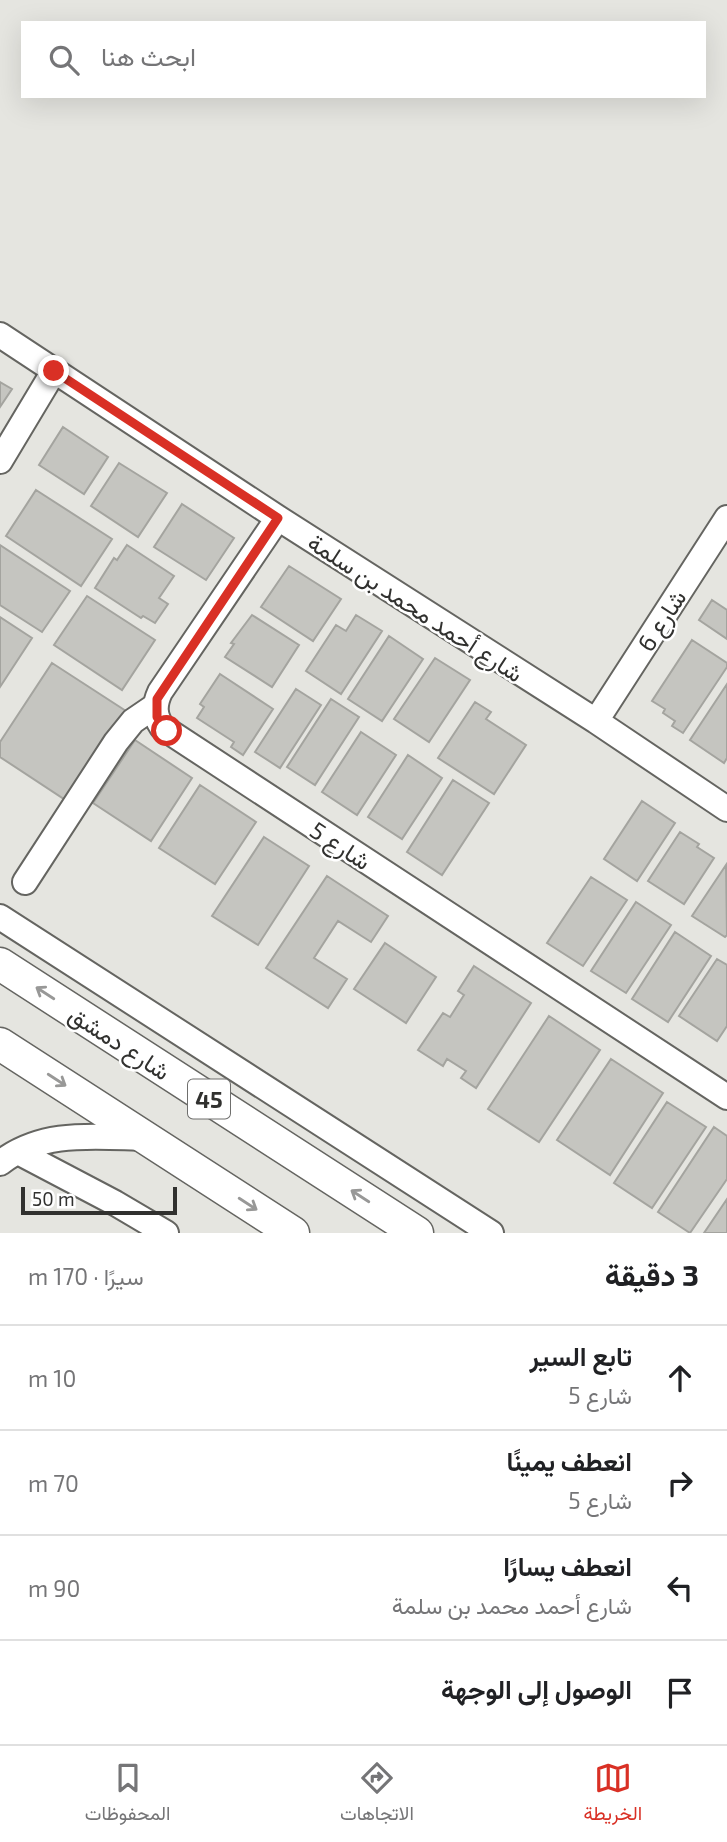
<!DOCTYPE html>
<html lang="ar">
<meta charset="utf-8">
<style>
:root{--surface:#fff;--page:#f2f2f2;--text:#202124;--muted:#757577;--line:#e0e0e0;--accent:#d93025}
body{margin:0;font-family:"Exo 2",Vazirmatn,sans-serif;background:var(--page);color:var(--text);direction:rtl}
.scale{position:absolute;left:21px;bottom:18px;width:156px;box-sizing:border-box;padding-left:7px;border:4px solid #31312f;border-top:0;font-size:19px;line-height:24px;white-space:nowrap;color:#31312f;-webkit-text-stroke:5px #fff;paint-order:stroke}
.stop{position:absolute;width:21px;height:21px;margin:-16px;border:5px solid #d93025;border-radius:50%;background:#fff}
.stop.end{background:#d93025;border-color:#fff;box-shadow:0 2px 7px #0008}
.list{margin:0;padding:0;list-style:none}
h2{display:flex;justify-content:space-between;align-items:center;height:91px;margin:0;padding:0 28px;font-size:30px}
h2 small{font-size:23px;font-weight:400;color:var(--muted)}
.list li{display:grid;grid-template-columns:46px 1fr auto;gap:21px;align-items:center;box-sizing:border-box;height:105px;padding:0 28px;border-top:2px solid var(--line)}
.list b{display:block;font-size:26px;white-space:nowrap}
.list p{margin:0;font-size:23px;white-space:nowrap;color:var(--muted)}
.list em{font-size:23px;font-style:normal;color:var(--muted)}
.icon{flex:none;width:38px;height:38px;fill:none;stroke:currentColor;stroke-width:2;stroke-linecap:round;stroke-linejoin:round}
.map{position:relative;flex:none;width:727px;height:1233px;overflow:hidden;direction:ltr}
.search{position:absolute;background:var(--surface);box-shadow:0 7px 28px #0002;left:21px;right:21px;top:21px;height:77px;display:flex;align-items:center;gap:18px;box-sizing:border-box;padding:0 24px;border-radius:0px;color:var(--muted);font-size:26px}
.sheet{height:511px;background:var(--surface)}
nav{display:flex;justify-content:space-around;align-items:center;box-sizing:border-box;height:98px;border-top:2px solid var(--line);background:var(--surface);font-size:19px;color:var(--muted)}
nav a{display:grid;justify-items:center;gap:4px}
nav .on{color:var(--accent)}
.map>svg:first-child{display:block}
.building{fill:#c5c5c0;stroke:#a4a49f;stroke-width:2}
.lines{fill:none;stroke-linecap:round;stroke-linejoin:round}
.minor-casing{stroke:#656561;stroke-width:28}
.major-casing{stroke:#656561;stroke-width:35}
.minor{stroke:#fff;stroke-width:24}
.major{stroke:#fff;stroke-width:32}
.oneway{stroke:#989897}
.route{stroke:#d93025;stroke-width:9}
.labels{text-anchor:middle;dominant-baseline:central;stroke-width:5;stroke-linejoin:round;paint-order:stroke}
.shield{fill:#fff;stroke:#6f6f6d;stroke-width:2}
.shield-label{font-size:23px;font-weight:bold;fill:#31312f}
.street-label{font-size:24px;fill:#31312f;stroke:#fff}
</style>
<div class="map">
<svg width="727" height="1233" viewBox="0 0 727 1233">
<rect width="100%" height="100%" fill="#e5e5e0"/>
<path class="building" d="M0,382L12,389L0,407Z
M63,427L108,457L84,494L39,465Z
M119,463L167,493L138,537L91,506Z
M36,490L112,539L81,586L6,536Z
M182,504L234,538L206,580L154,547Z
M0,545L70,591L42,632L0,605Z
M127,545L174,576L159,598L168,604L155,623L143,616L141,618L95,588L114,558L117,560Z
M289,566L341,599L313,641L261,607Z
M87,596L155,640L122,690L54,645Z
M712,600L727,610V639L699,620Z
M252,615L299,645L272,687L225,657L234,644L231,643Z
M356,615L382,631L341,694L306,671L336,625L346,631Z
M0,617L32,638L0,687Z
M389,636L423,659L382,721L348,699Z
M692,640L727,663V667L683,733L672,726L675,721L663,713L665,709L652,701Z
M435,658L470,680L429,742L394,719Z
M52,663L126,711L67,801L0,757V742Z
M220,674L273,709L243,755L231,747L234,742L197,718L204,707L200,704Z
M727,684V758L724,763L690,740Z
M296,689L321,705L280,768L255,752Z
M331,699L359,717L315,785L287,767Z
M475,702L491,712L486,719L526,745L494,794L438,758Z
M361,732L396,755L357,815L322,792Z
M135,740L192,778L151,841L93,803Z
M408,755L442,778L402,839L368,817Z
M453,780L489,803L442,875L407,852Z
M200,785L256,822L215,884L159,848Z
M642,801L675,823L637,881L604,859Z
M680,832L699,844L697,847L714,858L684,904L648,881Z
M264,837L309,866L258,945L212,916Z
M726,865L727,935L725,937L692,916Z
M327,876L388,916L371,942L338,921L314,958L347,979L328,1008L266,968Z
M591,877L627,900L583,966L547,943Z
M636,902L671,925L626,993L591,971Z
M675,932L711,956L668,1022L632,999Z
M385,943L436,977L406,1023L354,989Z
M717,959L727,965V1026L717,1041L679,1016Z
M474,966L531,1003L476,1088L461,1078L466,1071L447,1059L443,1066L418,1050L443,1013L450,1017L464,995L458,991Z
M549,1016L600,1050L539,1142L488,1109Z
M611,1059L663,1093L610,1175L557,1140Z
M667,1102L706,1127L652,1208L614,1183Z
M714,1127L727,1136V1179L690,1233L658,1212Z
M727,1199V1233H704Z"/>
<g class="lines">
<defs>
<path id="minor" d="M0,335L278,518L596,721L727,809
M0,461L54,371
M278,518L160,692C154,705 154,715 162,727L727,1097
M596,721L727,518
M25,882L116,742L133,721L155,706
M0,917L491,1233
M18,1152L115,1203L166,1233
M0,1163C43,1129 96,1137 147,1138"/>
<path id="major" d="M0,964L417,1233
M0,1044L293,1233"/>
</defs>
<use href="#minor" class="minor-casing"/>
<use href="#major" class="major-casing"/>
<use href="#minor" class="minor"/>
<use href="#major" class="major"/>
</g>
<defs><path id="oneway-shaft" d="M-6 0H5M1.5-3L5.5 0L1.5 3" fill="none" stroke-width="1.6" stroke-linecap="round" stroke-linejoin="round" transform="scale(1.75)"/></defs>
<g class="oneway">
<use href="#oneway-shaft" transform="translate(45 993) rotate(-147)"/>
<use href="#oneway-shaft" transform="translate(57 1080) rotate(33)"/>
<use href="#oneway-shaft" transform="translate(360 1196) rotate(-147)"/>
<use href="#oneway-shaft" transform="translate(248 1204) rotate(33)"/>
</g>
<g class="lines">
<path class="route" d="M54,371L278,518L157,699V717L167,731"/>
</g>
<g class="labels">
<rect class="shield" x="188" y="1079.5" width="42" height="39" rx="5"/>
<g class="shield-label">
<text x="209" y="1099">45</text>
</g>
<g class="street-label">
<text transform="translate(416 607) rotate(33)">شارع أحمد محمد بن سلمة</text>
<text transform="translate(661 620) rotate(-57)">شارع 6</text>
<text transform="translate(341 845) rotate(33)">شارع 5</text>
<text transform="translate(120 1042) rotate(33)">شارع دمشق</text>
</g>
</g>
</svg>
<div class="scale">50 m</div>
<div class="stop" style="left:167px;top:731px"></div>
<div class="stop end" style="left:54px;top:371px"></div>
<div class="search"><svg class="icon" aria-label="search" viewBox="0 0 24 24"><circle cx="10" cy="10" r="6"/><path d="M15 15l6 6"/></svg>ابحث هنا</div>
</div>
<section class="sheet">
<h2>3 دقيقة<small>سيرًا · 170 m</small></h2>
<ul class="list">
<li><svg class="icon" aria-label="ahead" viewBox="0 0 24 24"><path d="M12 20V5M6 11l6-6 6 6"/></svg><div><b>تابع السير</b><p>شارع 5</p></div><em>10 m</em></li>
<li><svg class="icon" aria-label="right" viewBox="0 0 24 24"><path d="M7 20v-9h11M14 6l5 5-5 5"/></svg><div><b>انعطف يمينًا</b><p>شارع 5</p></div><em>70 m</em></li>
<li><svg class="icon" aria-label="left" viewBox="0 0 24 24"><path d="M17 20v-9H6M10 6l-5 5 5 5"/></svg><div><b>انعطف يسارًا</b><p>شارع أحمد محمد بن سلمة</p></div><em>90 m</em></li>
<li><svg class="icon" aria-label="arrive" viewBox="0 0 24 24"><path d="M6 21V4h12l-3 4 3 4H6"/></svg><div><b>الوصول إلى الوجهة</b></div></li>
</ul>
</section>
<nav>
<a class="on"><svg class="icon" aria-label="map" viewBox="0 0 24 24"><path d="M3 6l6-2 6 2 6-2v14l-6 2-6-2-6 2zM9 4v14M15 6v14"/></svg>الخريطة</a>
<a><svg class="icon" aria-label="directions" viewBox="0 0 24 24"><path d="M12 3l9 9-9 9-9-9zM9 14v-3h6M13 9l2 2-2 2"/></svg>الاتجاهات</a>
<a><svg class="icon" aria-label="saved" viewBox="0 0 24 24"><path d="M7 4h10v16l-5-4-5 4z"/></svg>المحفوظات</a>
</nav>
